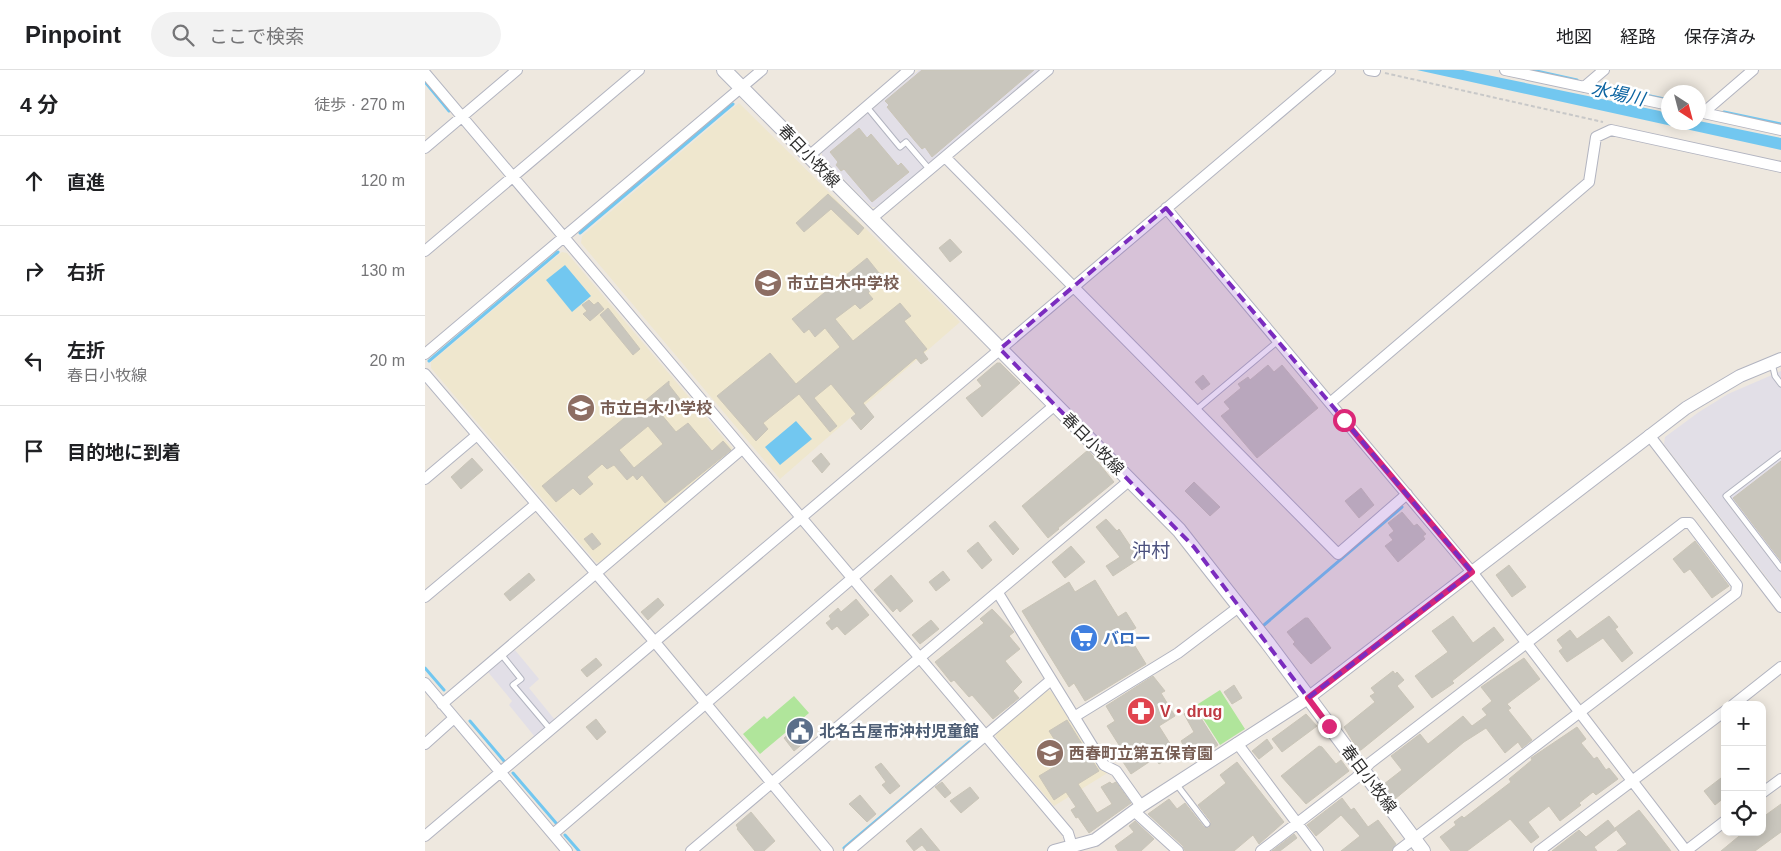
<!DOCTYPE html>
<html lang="ja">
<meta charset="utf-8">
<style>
:root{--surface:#fff;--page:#f2f2f2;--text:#202124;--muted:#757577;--line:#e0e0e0}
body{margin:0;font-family:Helvetica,"Noto Sans JP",sans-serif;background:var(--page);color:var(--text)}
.controls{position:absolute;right:15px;bottom:15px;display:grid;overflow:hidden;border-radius:10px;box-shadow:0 2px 12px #0003}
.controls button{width:45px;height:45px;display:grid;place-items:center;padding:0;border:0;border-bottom:1px solid var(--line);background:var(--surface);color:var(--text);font:25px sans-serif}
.compass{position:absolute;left:1236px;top:15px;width:45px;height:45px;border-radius:50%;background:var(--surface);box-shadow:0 2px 12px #0003;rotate:144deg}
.stop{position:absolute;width:15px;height:15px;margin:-11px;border:4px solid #db2777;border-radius:50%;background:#fff}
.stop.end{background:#db2777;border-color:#fff;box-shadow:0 1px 5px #0008}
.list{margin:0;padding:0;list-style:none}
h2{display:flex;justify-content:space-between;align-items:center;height:65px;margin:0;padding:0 20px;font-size:21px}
h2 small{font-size:16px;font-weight:400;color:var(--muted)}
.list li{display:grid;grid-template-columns:32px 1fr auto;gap:15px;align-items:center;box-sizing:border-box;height:90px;padding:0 20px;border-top:1px solid var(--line)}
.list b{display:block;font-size:19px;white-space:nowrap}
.list p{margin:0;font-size:16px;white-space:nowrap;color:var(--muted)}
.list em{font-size:16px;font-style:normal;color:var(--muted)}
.icon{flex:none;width:28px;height:28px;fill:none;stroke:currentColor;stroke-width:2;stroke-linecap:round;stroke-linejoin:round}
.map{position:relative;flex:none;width:1356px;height:781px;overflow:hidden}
header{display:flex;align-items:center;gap:30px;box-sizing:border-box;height:70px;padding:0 25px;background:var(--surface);border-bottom:1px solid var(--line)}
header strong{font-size:24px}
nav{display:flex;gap:28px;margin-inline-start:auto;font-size:18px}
.search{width:350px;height:45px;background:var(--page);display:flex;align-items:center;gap:12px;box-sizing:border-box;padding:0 18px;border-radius:28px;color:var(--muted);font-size:19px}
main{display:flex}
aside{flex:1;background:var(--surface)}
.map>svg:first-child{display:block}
.industrial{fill:#e2dfe7}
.education{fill:#efe7ce}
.green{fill:#b0e59b}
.water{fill:#72c7f0}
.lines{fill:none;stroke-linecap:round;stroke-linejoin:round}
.stream{stroke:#72c7f0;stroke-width:3}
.building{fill:#c9c6bd;stroke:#cac5b8;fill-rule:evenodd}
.service-casing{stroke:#b2b4c0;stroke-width:7}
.minor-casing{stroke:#b2b4c0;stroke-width:12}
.tertiary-casing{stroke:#b2b4c0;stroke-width:14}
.secondary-casing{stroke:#b2b4c0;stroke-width:16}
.path{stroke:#c8c8c8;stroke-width:2;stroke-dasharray:4 2.5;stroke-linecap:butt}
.service{stroke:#fff;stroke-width:5}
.minor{stroke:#fff;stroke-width:10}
.tertiary{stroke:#fff;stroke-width:12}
.secondary{stroke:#fff;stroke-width:14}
.route{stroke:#db2777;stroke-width:6}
.marked{fill:#7b2cbf;fill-opacity:0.2;stroke:#7b2cbf;stroke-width:4;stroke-dasharray:10 6;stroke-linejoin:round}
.labels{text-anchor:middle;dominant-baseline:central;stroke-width:5;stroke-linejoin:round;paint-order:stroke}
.street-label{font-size:16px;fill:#2c2c2c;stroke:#fff}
.education-label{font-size:16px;font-weight:bold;fill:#785e54;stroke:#fff;text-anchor:start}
.shop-label{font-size:16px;font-weight:bold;fill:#366cbe;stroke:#fff;text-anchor:start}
.health-label{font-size:16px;font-weight:bold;fill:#be3a42;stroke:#fff;text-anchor:start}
.service-label{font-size:16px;font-weight:bold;fill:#4e5e75;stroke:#fff;text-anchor:start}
.water-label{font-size:18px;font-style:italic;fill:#0c64a1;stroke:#fff}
.quarter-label{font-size:19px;fill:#4c517e;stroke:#fff}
</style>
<header>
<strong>Pinpoint</strong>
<div class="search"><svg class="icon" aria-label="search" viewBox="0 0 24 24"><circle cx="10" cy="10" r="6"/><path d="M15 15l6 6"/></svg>ここで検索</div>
<nav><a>地図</a><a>経路</a><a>保存済み</a></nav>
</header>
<main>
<aside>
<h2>4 分<small>徒歩 · 270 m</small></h2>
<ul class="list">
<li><svg class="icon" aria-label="ahead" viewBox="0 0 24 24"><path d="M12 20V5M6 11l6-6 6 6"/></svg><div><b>直進</b></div><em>120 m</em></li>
<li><svg class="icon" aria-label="right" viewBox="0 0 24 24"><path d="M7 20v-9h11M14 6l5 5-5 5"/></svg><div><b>右折</b></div><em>130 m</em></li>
<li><svg class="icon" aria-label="left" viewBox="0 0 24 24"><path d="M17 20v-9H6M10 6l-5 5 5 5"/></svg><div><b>左折</b><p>春日小牧線</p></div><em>20 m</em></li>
<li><svg class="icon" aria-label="arrive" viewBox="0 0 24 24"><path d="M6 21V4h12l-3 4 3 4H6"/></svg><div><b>目的地に到着</b></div></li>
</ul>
</aside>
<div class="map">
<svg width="1356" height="781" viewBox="0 0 1356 781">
<rect width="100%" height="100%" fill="#eee8df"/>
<path class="industrial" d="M494,0H616L451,137H447L397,87V82Z
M1356,301V526L1239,374L1240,367L1274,342L1303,324Z
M90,580L114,609L104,618L130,650L110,667L84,635L87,631L63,602Z"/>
<path class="education" d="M314,33L535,252L355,409L156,173L157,166Z
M137,182L142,183L307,378L306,382L174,493L171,492L6,298V292Z
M621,619L627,622L675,699L684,702L629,736L571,667V663Z"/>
<path class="green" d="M795,620L820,659L795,675L770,636Z
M369,626L384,643L335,684L318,664L339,646L342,649Z"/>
<path class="water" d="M992,0H1038L1235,41L1243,45L1244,52L1274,51L1356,68V80Z
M140,195L166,226L147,242L121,210Z
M371,351L387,369L355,395L340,377Z"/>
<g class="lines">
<path class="stream" d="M1107,0L1152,10
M0,12L24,41
M1174,15L1244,30
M1299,42L1356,54
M155,163L308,34
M4,291L133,182
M839,555L977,437
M0,598L19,620
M45,651L79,691
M88,703L131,753
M140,765L154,781
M419,778L548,669"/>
</g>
<path class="building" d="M497,0H609L507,87L500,77L497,79L490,71L462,37L464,35L460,31Z
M434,58L442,68L446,64L473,96L476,93L484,102L447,132L419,99L416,101L411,95L413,92L405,82Z
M403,124L439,158L433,165L406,139L379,162L371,153Z
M525,169L537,182L525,192L514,178Z
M442,188L454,203L465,207L462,216L454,213L443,223L448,229L435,239L430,234L410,249L428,271L475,233L486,246L479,251L502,279L498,282L503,289L496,294L491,288L438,333L449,347L436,360L426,348L431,344L406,314L389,328L412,356L405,362L374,324L338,353L343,359L331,371L292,326L345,283L371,314L415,277L400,258L390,267L384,259L379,263L367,249Z
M164,230L169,235L173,232L179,239L165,251L158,244L162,241L157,235Z
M183,238L215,279L208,285L175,245Z
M572,293H575L595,313L557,347L541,328L557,316L552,310Z
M843,295L849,302L857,295L893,338L832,388L796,346L805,339L799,332L816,318L813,314L823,307L825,310Z
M778,305L785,314L777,320L770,312Z
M244,311V315L255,329L236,344L251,362L263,353L287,381L298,371L306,380L240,433L217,405L212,410L208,405L202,410L189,395L182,399L177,394L162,407L168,414L155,425L148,418L131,432L117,416ZM223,356L238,374L209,398L194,380Z
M663,380L689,412L633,458L634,459L623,468L597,436Z
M396,383L405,394L397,403L387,391Z
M47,388L58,400L36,419L26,407Z
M1356,391V491L1308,428Z
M769,412L795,437L785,446L760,421Z
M936,418L949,435L934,448L920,431Z
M977,442L989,456L992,454L1001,464L998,466L1000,469L973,492L960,476L968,470L964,465L969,461L963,453Z
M681,449L692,461L694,459L708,480L711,478L717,487L688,506L681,496L695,487L671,457Z
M570,451L594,479L588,485L564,456Z
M167,463L176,474L168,480L159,469Z
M1270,471L1304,516L1287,528L1265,499L1259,503L1248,489Z
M553,472L567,490L557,499L542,481Z
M646,476L660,492L640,508L627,492Z
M1084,495L1101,517L1087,527L1071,505Z
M518,501L525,510L511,521L504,512Z
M104,503L110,510L85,531L79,524Z
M466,505L488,531L475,542L472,538L468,542L449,520Z
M670,510L693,547L701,542L711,558L702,563L721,594L660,631L649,613L644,617L597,541L644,512L650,522Z
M233,528L239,535L223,550L216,542Z
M431,529L444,545L420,565L412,556L407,560L401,553L406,549L404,546L413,538L416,542Z
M567,539L589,562L584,566L595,579L580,591L597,612L588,621L594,628L568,649L547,625L544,627L529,610L526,612L510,592L559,553L555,549Z
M1028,546L1048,573L1069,557L1079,570L1027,611L1029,613L1007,628L990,606L1023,582L1007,561Z
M1184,546L1193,557L1190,559L1208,583L1197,592L1178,568L1142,592L1134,581L1138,578L1132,570L1145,560L1152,569Z
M880,548H883L906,578L886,594L868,574L870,572L862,562Z
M506,550L514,559L495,574L487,565Z
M171,588L177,595L162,607L156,600Z
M1099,588L1115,609L1082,634L1086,638L1083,640L1107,670L1097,678L1093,672L1080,683L1061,658L1039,672L970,729L959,714L977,700L966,686L995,664L1003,674L1038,646L1047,656L1062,645L1057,639L1067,631L1056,617Z
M968,601L970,604L972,602L979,610L972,616L989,637L936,680H933L919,657L950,632L945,626L950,623L946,618Z
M728,606L740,621L736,623L750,646L734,656L751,683L734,694L730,688L706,704L696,689L701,686L682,656L690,651L681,636Z
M809,615L817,628L807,634L799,622Z
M769,637L793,675L784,681L782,678L766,688L756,671L769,662L759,644Z
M881,644L892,656L857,682L847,669Z
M171,649L181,662L172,670L161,657Z
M381,649L388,657L382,662L386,667L369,681L359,668Z
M642,650L674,701L653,714L672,743L687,734L676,717L685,712L687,714L691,712L706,733L664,763L653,747L651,748L646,740L651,737L641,722L629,730L614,706L634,694L632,692L640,686L624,661Z
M1152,657L1161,669L1156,673L1169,689L1172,687L1181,700L1184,698L1193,709L1171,725L1168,722L1154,733L1156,735L1135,751L1124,736L1103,752L1114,767L1106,773L1085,749L1042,781H1026L1015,767L1031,755L1029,752L1037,746L1039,748L1086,712L1084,709L1107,690L1106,688Z
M842,669L848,678L834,689L827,681Z
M894,676L897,677L911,694L916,690L924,701L881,734L856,706Z
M812,692L859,752L834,774L828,765L809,781H760L758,776L723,744L744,729L752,739L760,733L779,757L784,758L786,752L773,735L801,713L795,705Z
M456,693L475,716L465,724L457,715L461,712L450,697Z
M1296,708L1300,714V727L1290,735L1279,721Z
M517,712L526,723L520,728L510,717Z
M545,717L554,728L536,743L525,731Z
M435,725L451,744L442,752L424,734Z
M917,728L926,740L929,738L943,757L953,750L971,774L966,781H916L935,766L916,745L891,766L882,755Z
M1356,734V762L1330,781H1296L1319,762H1337L1338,747Z
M1214,740L1226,755L1246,781H1192L1202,774L1190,758Z
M326,742L350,771L339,781H330L312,759L313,758L311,755Z
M1183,750L1191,760L1169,777L1172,781H1127L1154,760L1161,767Z
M710,751L729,769L716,781H693L690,776L709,762L704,756Z
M496,758L515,781H502L497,775L489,781L481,771Z
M869,764L872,768L855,781H847Z"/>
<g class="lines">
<defs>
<path id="service" d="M442,37L475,77L481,72L505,100
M1347,293L1350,306L1356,314
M771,340L853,271
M1356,384L1301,426L1356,498
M76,584L96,609L88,615L125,659
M752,715L782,754"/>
<path id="minor" d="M944,0L950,1
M1080,0L1244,35
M0,3L643,763L647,776
M1159,17L1179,0
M1274,42L1356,60
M1278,43L1328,0
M0,78L92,0
M384,86L484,0
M520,87L913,484L982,424
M741,138L1047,502C1118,595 1190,688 1261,781L1300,751
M446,149L623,0
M0,181L214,0
M0,284L337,0
M0,304L229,571L403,781
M905,333L1164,112L1171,67L1186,60L1356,97
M1224,365L1356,537
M0,409L52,365
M573,523L679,695L691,701L716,736
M0,527L111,434
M0,613L142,781
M17,634L317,379
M1308,635L1356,597
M649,647L753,583L815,536
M812,673L893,781
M0,674L29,648
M1337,723L1356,709
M709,741L753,781
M128,764L630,335
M0,766L905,0
M266,781L705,410
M424,781L626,610
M836,781L931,708L945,693L1258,453H1265L1312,515L1311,523L973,781
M1114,781L1300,641"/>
<path id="tertiary" d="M629,781L670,770L716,736L883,628L1261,338L1315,306L1356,289"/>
<path id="secondary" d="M299,0L754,460L842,572L998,781"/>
</defs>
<use href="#service" class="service-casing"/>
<use href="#minor" class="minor-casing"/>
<use href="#tertiary" class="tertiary-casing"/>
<use href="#secondary" class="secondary-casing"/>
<path class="path" d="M960,3L1178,52"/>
<use href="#service" class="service"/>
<use href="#minor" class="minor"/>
<use href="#tertiary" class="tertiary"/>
<use href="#secondary" class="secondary"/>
</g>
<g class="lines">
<path class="route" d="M904,656L883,628L1047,502L919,350"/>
</g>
<path class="marked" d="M741,138L1047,502L883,628L769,477L575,279Z"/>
<defs>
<symbol id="school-disc" viewBox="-11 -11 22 22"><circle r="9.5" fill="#8d6e63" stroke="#fff"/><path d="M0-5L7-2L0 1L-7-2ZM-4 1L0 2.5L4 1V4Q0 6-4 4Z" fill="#fff"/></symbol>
<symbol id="supermarket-disc" viewBox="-11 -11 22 22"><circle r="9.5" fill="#3f7fe0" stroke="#fff"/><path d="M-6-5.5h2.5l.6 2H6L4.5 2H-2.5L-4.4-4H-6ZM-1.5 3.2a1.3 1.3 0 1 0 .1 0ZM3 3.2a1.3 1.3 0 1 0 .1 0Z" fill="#fff"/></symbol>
<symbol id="pharmacy-disc" viewBox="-11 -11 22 22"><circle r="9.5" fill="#e0444e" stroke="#fff"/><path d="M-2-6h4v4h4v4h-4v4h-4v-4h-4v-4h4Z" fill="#fff"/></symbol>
<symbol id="civic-disc" viewBox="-11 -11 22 22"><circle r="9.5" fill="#5c6f8a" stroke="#fff"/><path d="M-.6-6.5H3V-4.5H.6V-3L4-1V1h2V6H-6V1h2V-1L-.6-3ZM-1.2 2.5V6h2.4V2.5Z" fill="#fff"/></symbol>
</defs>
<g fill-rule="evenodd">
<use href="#school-disc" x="327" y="197" width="32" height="32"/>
<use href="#school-disc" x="140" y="322" width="32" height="32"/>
<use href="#supermarket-disc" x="643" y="552" width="32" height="32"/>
<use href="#pharmacy-disc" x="700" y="625" width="32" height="32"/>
<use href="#civic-disc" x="359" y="645" width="32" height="32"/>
<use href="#school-disc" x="609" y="667" width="32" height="32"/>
</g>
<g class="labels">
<g class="street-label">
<text transform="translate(384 86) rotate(46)">春日小牧線</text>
<text transform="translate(668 374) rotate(45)">春日小牧線</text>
<text transform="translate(944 709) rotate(53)">春日小牧線</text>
</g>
<g class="education-label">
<text x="362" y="213">市立白木中学校</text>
<text x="175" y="338">市立白木小学校</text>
<text x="644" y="683">西春町立第五保育園</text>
</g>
<g class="shop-label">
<text x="678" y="568">バロー</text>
</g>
<g class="health-label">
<text x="735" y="641">V・drug</text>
</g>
<g class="service-label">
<text x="394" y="661">北名古屋市沖村児童館</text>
</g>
<g class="water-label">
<text transform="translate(1193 24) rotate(12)">水場川</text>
</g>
<g class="quarter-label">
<text x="726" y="480">沖村</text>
</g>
</g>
</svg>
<div class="controls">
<button>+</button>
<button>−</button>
<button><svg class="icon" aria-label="locate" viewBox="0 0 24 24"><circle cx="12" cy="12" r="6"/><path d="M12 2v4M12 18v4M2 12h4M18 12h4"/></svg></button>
</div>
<svg class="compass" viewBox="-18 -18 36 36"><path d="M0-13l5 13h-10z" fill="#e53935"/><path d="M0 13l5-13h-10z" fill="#757577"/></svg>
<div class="stop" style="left:919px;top:350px"></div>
<div class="stop end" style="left:904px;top:656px"></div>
</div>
</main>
